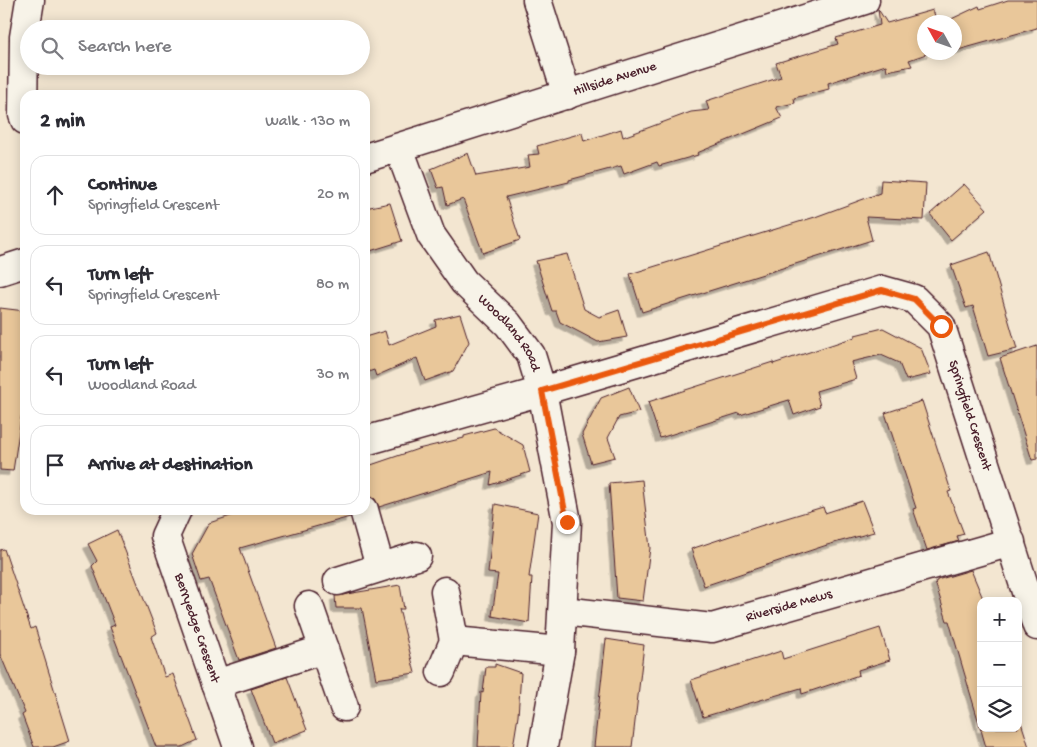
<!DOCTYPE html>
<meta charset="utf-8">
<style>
:root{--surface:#fff;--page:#f7f7f7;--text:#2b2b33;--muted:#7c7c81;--line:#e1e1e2}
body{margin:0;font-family:"Gochi Hand",sans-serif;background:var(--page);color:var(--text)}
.controls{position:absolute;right:15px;bottom:15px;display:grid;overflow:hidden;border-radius:10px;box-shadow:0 2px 12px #0003}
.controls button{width:45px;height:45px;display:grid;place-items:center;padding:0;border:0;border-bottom:1px solid var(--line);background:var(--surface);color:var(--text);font:25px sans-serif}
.compass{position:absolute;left:917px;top:15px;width:45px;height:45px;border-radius:50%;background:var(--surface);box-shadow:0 2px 12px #0003;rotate:310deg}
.stop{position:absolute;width:15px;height:15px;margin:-11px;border:4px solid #ea580c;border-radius:50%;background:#fff}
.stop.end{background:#ea580c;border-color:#fff;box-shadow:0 1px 5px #0008}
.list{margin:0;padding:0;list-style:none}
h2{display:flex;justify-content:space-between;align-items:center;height:65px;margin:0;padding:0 20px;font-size:21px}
h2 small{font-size:16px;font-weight:400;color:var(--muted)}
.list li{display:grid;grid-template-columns:32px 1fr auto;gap:15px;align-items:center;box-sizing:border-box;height:80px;margin:0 10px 10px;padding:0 10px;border:1px solid var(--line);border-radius:15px}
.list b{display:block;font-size:19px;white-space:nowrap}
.list p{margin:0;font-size:16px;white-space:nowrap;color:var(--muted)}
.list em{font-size:16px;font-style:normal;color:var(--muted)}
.icon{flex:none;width:28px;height:28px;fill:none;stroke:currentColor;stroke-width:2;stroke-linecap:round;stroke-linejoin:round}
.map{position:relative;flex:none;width:1037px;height:747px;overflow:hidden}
.search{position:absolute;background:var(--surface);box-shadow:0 2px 12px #0003;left:20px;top:20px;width:350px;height:55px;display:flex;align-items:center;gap:12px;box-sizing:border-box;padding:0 18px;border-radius:28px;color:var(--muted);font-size:19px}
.panel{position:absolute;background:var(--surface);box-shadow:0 2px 12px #0003;left:20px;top:90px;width:350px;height:425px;border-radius:15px}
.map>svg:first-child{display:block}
.building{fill:#e9c79a;stroke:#4a1f2b;filter:url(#shadow)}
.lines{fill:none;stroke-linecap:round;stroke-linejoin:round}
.street-casing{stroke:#4a1f2b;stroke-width:31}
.street{stroke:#f7f3e8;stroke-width:28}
.route{stroke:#ea580c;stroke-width:6}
.labels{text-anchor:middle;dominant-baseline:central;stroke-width:5;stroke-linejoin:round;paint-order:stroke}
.street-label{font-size:14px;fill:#4a1f2b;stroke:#f7f3e8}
</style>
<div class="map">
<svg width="1037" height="747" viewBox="0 0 1037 747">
<defs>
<filter id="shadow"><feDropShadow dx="-4.5" dy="4.5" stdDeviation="0" flood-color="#0004"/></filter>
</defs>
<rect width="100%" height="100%" fill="#f3e6d1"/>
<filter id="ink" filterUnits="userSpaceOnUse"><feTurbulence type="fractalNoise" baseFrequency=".02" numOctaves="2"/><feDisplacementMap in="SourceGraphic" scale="10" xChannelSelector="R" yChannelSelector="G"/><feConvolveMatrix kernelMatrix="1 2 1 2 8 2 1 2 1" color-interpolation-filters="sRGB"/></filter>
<g filter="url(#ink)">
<path class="building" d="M1008,0H1037V28L958,50L956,45H954V22H945L979,6L980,9Z
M878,9L887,23L933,10L937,22H924V52H932L909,60L912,66L887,71L886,65L828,83L829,89L794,98L795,103L776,107L782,118L697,153L698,155L659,166L657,162L624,174L621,166L569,180V182L506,197L520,240L483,253L463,199L447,205L443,187L438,188L431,169L468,153L476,176L530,167L528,155L539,154L537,146L582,133L584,141L621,129L623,137L691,112L709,110L706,101L781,77L776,63L838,44L836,38L880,25Z
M881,180L926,183L924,220L866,217L872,240L642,312L630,274L815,217L880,193Z
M964,184L987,209L951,240L930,214Z
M390,203L402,241L370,251L365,237V208Z
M989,252L1017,349L988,356L973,306L966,308L951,265Z
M567,254L584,309L599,317L619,310L627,337L598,342L560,322L556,311H552L536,261Z
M0,308L25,311V392L13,471L0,470Z
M460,314L469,342L453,371L425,381L417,358L376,376L374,370L365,373V337L385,331L389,345L436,326L435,320Z
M883,328L921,348L931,374L906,380L899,363L881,355L851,362L856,379L816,391L820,406L794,415L789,400L740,415L739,413L660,438L648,402L773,362V364L855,337V335Z
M1037,346V459L1032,460L1000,358Z
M629,387L639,412L619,417L608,438L615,457L591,463L582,434L601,398Z
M922,401L951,491L948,492L964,534L957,536L959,541L927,550L913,509L916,508L885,413Z
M494,428L523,445L530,472L490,485L492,472L379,507L375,499L365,495V467L418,449L464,438V436Z
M642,480L650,548L643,601L617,598L609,483Z
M862,501L874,532L827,545L704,586L691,549L760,526L823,507L825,513Z
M495,504L538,513L529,577H532L529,623L492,616L498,574L488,573Z
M249,510H349L350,517L240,548L276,648L239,660L209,579L201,581L192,554L209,523Z
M117,530L157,633L151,637L165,677L173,674L197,740L182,747H156L110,627L115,625L92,566L97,561L88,544Z
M4,549L31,629L35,627L70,741L53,747H34L22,715L25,713L0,654V550Z
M971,570L984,601H981V728H1018V713L1029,747H986L949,621H947L935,582L937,581V580Z
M400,585L404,609H399L415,673L376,679L362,608H336L335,596Z
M880,628L890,660L858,670L859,675L802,694L801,688L703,717L691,680L781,651L783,659Z
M606,639L644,645L632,747H594Z
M495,664L521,673L518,716L513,747H478L481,692L483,693L486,667H495Z
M287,677L307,730L272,743L251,689Z"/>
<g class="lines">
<defs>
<g id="street">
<path d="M537,0L567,95"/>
<path d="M25,120L23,115L24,37L30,0"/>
<path id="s1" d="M399,148L431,235L464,282L508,324L531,355L542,391L567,522L560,651L543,747"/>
<path id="s2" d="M365,158L865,0"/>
<path d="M0,271L25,263"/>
<path id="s3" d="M365,441L542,391L882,290L914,299L941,326L1037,626"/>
<path id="s4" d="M177,510L165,536L238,747"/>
<path d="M364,510L380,567"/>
<path d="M338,581L417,556"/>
<path d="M309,606L344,707"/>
<path id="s5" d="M563,611L712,628L1011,542"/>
<path d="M454,641L560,651"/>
<path d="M441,672L454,641L445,591"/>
<path d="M216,684L324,649"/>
</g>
</defs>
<use href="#street" class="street-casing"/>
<use href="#street" class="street"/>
</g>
</g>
<g class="lines" filter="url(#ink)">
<path class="route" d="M567,522L542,391L882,290L914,299L941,326"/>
</g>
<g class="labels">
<g class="street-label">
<text stroke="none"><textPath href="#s2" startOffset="262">Hillside Avenue</textPath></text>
<text stroke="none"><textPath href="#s1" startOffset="219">Woodland Road</textPath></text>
<text stroke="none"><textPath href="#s3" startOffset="704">Springfield Crescent</textPath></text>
<text stroke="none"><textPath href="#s5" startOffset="230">Riverside Mews</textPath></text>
<text stroke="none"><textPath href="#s4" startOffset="126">Berryedge Crescent</textPath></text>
</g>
</g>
</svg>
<div class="controls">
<button>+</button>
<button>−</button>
<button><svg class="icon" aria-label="layers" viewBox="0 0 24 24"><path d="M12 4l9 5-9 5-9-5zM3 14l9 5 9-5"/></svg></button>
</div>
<svg class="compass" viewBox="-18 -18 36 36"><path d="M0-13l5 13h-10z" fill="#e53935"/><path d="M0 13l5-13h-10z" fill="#7c7c81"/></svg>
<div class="stop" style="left:941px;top:326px"></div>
<div class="stop end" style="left:567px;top:522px"></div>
<div class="search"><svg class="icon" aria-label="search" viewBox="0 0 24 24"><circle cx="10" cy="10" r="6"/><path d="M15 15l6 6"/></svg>Search here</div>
<section class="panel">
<h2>2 min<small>Walk · 130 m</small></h2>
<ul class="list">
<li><svg class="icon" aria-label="ahead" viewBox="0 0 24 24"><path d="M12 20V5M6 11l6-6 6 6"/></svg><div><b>Continue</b><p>Springfield Crescent</p></div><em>20 m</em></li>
<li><svg class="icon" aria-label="left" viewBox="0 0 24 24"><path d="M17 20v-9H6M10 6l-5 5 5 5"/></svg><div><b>Turn left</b><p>Springfield Crescent</p></div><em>80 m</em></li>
<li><svg class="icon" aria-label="left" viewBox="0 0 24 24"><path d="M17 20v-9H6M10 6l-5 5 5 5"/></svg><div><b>Turn left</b><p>Woodland Road</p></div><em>30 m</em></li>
<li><svg class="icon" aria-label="arrive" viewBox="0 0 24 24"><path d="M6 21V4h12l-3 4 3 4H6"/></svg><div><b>Arrive at destination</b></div></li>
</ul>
</section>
</div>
